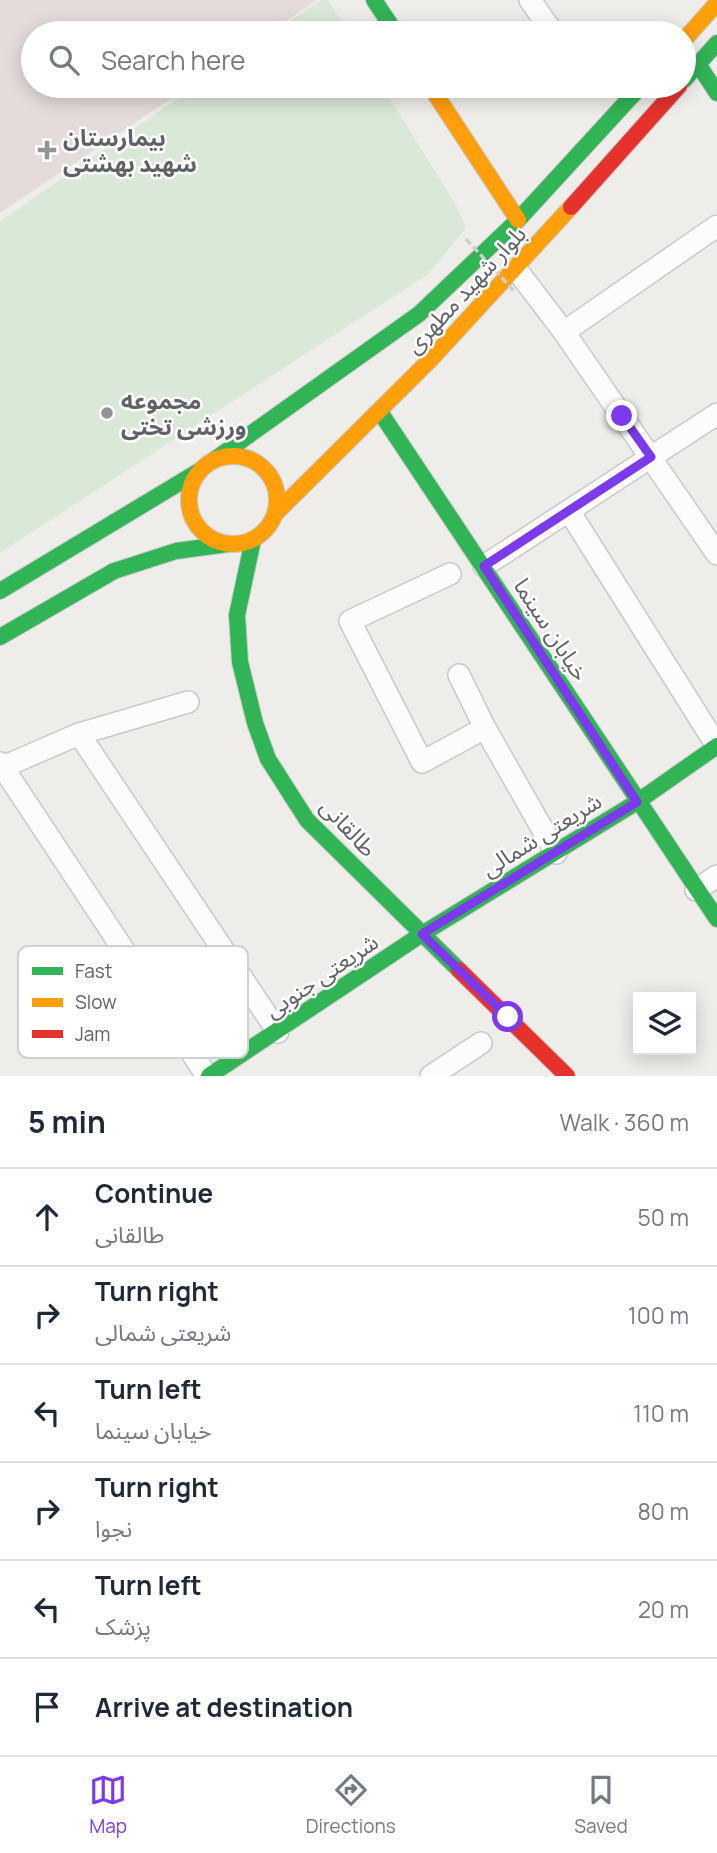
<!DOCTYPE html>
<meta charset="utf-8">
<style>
:root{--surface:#fff;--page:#f6f6f7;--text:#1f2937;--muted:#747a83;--line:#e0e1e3;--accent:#7c3aed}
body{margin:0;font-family:Manrope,"Noto Sans Arabic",sans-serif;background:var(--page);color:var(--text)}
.controls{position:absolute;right:21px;bottom:21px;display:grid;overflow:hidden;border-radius:0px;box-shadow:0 4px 18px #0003}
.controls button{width:63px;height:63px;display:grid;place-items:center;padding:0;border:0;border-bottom:2px solid var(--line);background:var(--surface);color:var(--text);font:35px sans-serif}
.stop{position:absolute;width:21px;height:21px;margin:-16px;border:5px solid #7c3aed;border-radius:50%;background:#fff}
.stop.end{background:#7c3aed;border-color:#fff;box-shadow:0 2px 7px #0008}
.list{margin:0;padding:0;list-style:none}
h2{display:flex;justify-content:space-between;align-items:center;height:91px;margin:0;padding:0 28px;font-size:30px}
h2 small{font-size:23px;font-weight:400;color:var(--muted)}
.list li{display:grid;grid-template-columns:46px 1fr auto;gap:21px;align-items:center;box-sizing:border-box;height:98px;padding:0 28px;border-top:2px solid var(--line)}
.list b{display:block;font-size:26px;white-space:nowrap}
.list p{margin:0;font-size:23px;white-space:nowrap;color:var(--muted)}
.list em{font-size:23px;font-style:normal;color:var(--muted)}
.icon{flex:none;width:38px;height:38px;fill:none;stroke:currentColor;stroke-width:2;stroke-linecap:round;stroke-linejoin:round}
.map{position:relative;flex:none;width:717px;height:1076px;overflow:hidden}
.search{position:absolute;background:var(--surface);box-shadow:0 4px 18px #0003;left:21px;right:21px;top:21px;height:77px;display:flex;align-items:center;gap:18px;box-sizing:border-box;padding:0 24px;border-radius:38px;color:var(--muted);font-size:26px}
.sheet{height:679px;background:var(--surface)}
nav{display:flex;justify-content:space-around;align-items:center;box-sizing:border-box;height:98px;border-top:2px solid var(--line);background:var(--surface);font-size:19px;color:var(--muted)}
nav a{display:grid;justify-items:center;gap:4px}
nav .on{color:var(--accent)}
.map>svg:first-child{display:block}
.medical{fill:#e4dcda}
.pitch{fill:#dae8d8}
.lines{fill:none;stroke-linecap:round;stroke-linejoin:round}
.street-casing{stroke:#c9c9c9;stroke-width:24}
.fast-casing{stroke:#cacaca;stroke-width:18}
.slow-casing{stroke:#cacaca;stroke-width:18}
.jam-casing{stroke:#cacaca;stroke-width:18}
.street{stroke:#fdfcfc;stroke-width:21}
.fast{stroke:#30b455;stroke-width:16}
.slow{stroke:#ff9f0a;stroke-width:16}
.jam{stroke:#e5322d;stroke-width:16}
.path-bridge{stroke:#cbcecd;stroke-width:3.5;stroke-dasharray:7 3.5;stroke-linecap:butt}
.route{stroke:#7c3aed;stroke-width:9}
.poi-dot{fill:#929394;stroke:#fff;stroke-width:2.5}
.labels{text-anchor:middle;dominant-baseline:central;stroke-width:5;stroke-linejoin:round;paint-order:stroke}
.poi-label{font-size:23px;font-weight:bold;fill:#606266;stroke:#fff;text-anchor:start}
.street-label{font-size:23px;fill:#606266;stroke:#fff}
.key{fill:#fff;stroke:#cfd0d1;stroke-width:2}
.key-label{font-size:19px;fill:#606266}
</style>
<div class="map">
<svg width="717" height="1076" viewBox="0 0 717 1076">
<rect width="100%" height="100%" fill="#efedea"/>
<path class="medical" d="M0,0H317L268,33H33V86H190L0,213Z"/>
<path class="pitch" d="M321,0H328L349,33H272Z
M196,86H382L456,205L466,228L428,274L0,553V221Z"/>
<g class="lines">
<defs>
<path id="street" d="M530,0L553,33
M516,269L564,332L717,554
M564,332L717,226
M569,511L717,746
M484,566L717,414
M450,574L350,621L422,762L485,728L556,853
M459,675L485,728
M79,734L278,1032
M0,763L207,1076
M3,767L79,734L188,702
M696,890L717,876
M431,1076L481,1043"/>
<path id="fast" d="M374,0L396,33
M698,64L717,93
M684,80L717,43
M380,412L717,919
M214,460L419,314L518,220L641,86
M253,540L237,615L240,662L255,723L268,759L307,820L459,970
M0,591L199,471
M0,637L114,571L176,551L228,544
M209,1076L422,934L637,802L717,746"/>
<path id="slow" d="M684,40L717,3
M430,86L518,220
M189 500a44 44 0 1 1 88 0a44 44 0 1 1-88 0Z
M275,514L432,358L571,207"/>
<path id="jam" d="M571,207L679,86
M459,970L567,1076"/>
</defs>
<use href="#street" class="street-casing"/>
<use href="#fast" class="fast-casing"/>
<use href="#slow" class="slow-casing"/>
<use href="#jam" class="jam-casing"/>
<use href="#street" class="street"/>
<use href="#fast" class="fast"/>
<use href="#slow" class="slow"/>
<use href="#jam" class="jam"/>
<path class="path-bridge" d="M466,239L515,292"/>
</g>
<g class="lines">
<path class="route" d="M508,1017L422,934L637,802L484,566L651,457L622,416"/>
</g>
<g class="poi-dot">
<path d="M43.5 139.5h7v7h7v7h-7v7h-7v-7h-7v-7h7z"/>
<circle cx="107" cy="413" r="7"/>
</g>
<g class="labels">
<g class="poi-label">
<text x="63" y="137">بیمارستان<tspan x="63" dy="26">شهید بهشتی</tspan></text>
<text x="121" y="400">مجموعه<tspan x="121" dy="26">ورزشی تختی</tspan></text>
</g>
<g class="street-label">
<text transform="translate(465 289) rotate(-47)">بلوار شهید مطهری</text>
<text transform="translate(552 629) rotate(57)">خیابان سینما</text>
<text transform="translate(349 827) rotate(47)">طالقانی</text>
<text transform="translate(541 834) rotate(-32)">شریعتی شمالی</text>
<text transform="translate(321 975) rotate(-34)">شریعتی جنوبی</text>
</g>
</g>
<rect x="18" y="946" width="230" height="112" rx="10" class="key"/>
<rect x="32" y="967" width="31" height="8" fill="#30b455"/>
<rect x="32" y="998" width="31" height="9" fill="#ff9f0a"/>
<rect x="32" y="1030" width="31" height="8" fill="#e5322d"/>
<g class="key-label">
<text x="75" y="978">Fast</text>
<text x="75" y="1009">Slow</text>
<text x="75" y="1041">Jam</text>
</g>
</svg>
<div class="controls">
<button><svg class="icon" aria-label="layers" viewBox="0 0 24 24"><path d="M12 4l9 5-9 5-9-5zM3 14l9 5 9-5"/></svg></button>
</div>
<div class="stop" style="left:508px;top:1017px"></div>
<div class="stop end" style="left:622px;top:416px"></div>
<div class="search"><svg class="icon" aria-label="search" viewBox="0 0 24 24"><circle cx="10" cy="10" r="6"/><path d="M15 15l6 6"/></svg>Search here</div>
</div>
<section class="sheet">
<h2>5 min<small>Walk · 360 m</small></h2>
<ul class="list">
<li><svg class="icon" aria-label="ahead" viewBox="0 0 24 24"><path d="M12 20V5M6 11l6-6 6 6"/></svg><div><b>Continue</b><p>طالقانی</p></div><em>50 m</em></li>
<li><svg class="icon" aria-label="right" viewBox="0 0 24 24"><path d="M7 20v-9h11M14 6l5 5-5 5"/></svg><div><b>Turn right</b><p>شریعتی شمالی</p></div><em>100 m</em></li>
<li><svg class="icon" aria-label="left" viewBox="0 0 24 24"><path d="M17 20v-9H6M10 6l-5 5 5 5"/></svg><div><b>Turn left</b><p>خیابان سینما</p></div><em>110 m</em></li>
<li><svg class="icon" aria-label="right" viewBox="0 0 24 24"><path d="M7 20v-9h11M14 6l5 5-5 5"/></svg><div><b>Turn right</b><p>نجوا</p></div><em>80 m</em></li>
<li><svg class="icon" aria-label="left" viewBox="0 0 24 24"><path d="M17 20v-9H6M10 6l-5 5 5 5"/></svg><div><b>Turn left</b><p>پزشک</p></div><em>20 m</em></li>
<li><svg class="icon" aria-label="arrive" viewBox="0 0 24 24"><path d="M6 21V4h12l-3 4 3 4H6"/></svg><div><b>Arrive at destination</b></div></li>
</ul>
</section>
<nav>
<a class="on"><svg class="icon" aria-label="map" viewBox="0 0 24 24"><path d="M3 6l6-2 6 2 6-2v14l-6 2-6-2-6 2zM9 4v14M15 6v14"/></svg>Map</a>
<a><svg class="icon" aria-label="directions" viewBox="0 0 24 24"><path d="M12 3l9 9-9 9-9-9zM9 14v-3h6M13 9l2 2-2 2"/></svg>Directions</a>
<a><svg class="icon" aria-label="saved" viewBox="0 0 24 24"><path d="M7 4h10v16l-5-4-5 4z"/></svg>Saved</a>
</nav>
